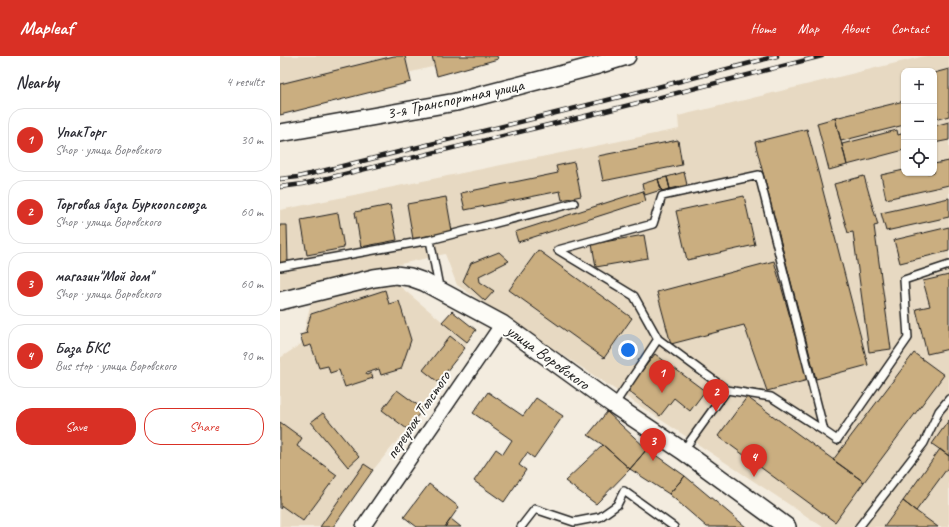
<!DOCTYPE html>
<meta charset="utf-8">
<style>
:root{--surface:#fff;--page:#f2f2f3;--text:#2b2b33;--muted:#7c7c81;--line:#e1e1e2;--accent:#d93025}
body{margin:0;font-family:Caveat,sans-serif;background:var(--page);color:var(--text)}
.controls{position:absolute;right:12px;top:12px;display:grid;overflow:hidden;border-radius:8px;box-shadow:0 1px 3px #0004}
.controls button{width:36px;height:36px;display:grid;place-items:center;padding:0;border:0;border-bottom:1px solid var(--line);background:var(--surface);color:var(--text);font:20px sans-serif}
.you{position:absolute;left:348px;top:294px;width:14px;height:14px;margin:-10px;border:3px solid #fff;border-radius:50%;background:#1a73e8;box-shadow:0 0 0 6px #1a73e833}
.badge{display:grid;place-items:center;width:26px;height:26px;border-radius:50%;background:var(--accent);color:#fff;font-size:13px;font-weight:700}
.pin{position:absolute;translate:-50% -33px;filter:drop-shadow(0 1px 2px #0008)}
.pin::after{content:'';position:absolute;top:21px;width:14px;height:12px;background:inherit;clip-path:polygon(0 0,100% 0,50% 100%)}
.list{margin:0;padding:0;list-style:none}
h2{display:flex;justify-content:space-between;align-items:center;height:52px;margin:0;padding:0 16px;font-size:17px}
h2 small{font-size:13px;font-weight:400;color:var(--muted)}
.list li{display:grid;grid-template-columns:26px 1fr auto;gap:12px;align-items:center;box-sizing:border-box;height:64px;margin:0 8px 8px;padding:0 8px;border:1px solid var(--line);border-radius:16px}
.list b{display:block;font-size:15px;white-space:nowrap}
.list p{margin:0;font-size:13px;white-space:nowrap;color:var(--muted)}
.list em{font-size:13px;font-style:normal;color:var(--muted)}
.actions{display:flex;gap:8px;padding:12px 16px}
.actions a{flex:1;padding:9px 0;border:1px solid var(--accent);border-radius:16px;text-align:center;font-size:14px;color:var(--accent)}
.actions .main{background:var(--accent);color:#fff}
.icon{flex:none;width:22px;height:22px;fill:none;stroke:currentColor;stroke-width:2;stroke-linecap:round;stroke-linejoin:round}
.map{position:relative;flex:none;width:669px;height:471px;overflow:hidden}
header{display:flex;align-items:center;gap:24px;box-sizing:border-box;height:56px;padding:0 20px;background:var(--accent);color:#fff}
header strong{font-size:19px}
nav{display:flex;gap:22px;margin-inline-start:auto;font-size:14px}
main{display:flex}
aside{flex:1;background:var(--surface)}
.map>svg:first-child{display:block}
.built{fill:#e7d9c2;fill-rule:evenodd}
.building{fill:#caae80;stroke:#1c1c1c}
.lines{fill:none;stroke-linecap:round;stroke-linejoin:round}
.service-casing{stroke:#1c1c1c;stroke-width:10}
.minor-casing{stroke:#1c1c1c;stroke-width:16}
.tertiary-casing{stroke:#1c1c1c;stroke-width:20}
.service{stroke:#fdfcf7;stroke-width:7}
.minor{stroke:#fdfcf7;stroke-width:13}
.tertiary{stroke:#fdfcf7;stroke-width:17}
.rail-casing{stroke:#1c1c1c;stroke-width:4.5}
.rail{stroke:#fdfcf7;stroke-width:3;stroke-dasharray:9;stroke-linecap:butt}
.labels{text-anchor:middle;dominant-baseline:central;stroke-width:4;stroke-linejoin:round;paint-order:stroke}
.street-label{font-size:17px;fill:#1c1c1c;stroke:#fdfcf7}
</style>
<header>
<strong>Mapleaf</strong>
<nav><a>Home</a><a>Map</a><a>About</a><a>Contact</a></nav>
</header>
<main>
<aside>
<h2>Nearby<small>4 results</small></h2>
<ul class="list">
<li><span class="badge">1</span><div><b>УпакТорг</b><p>Shop · улица Воровского</p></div><em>30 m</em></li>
<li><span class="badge">2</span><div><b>Торговая база Буркоопсоюза</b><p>Shop · улица Воровского</p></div><em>60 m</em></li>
<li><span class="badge">3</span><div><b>магазин&quot;Мой дом&quot;</b><p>Shop · улица Воровского</p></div><em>60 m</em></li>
<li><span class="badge">4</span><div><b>База БКС</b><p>Bus stop · улица Воровского</p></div><em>90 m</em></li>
</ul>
<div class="actions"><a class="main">Save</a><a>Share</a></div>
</aside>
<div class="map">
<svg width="669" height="471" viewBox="0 0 669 471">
<rect width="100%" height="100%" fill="#f3ecdf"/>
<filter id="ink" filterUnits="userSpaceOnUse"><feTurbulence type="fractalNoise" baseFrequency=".025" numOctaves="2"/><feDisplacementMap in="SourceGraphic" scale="8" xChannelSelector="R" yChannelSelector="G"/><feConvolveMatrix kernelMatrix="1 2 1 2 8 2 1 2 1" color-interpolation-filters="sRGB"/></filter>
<g filter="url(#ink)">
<path class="built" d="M0,0H197L0,48Z
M645,0H669V471H543L177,229L165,198L0,235V154L399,73L398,60ZM624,15H654V117H624Z
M111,223L187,286L185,292L158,326L143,353L127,373L93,414L53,471H0V302L21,288L31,246Z"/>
<path class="building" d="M114,0H125L131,26L0,59V28Z
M152,0H217L218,3L157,20Z
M669,13V60L658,63L654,48V17Z
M624,45V69L561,85L555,62Z
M555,62L567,109L549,114L537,67Z
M669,66V84L654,87V70Z
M527,73L588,309L536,323L475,86Z
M617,74L618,79L624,77V94L567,109L562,88Z
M398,84L402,109L323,125L318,100Z
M669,105V129L606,143L601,119L624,114V117H654V108Z
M294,106L301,140L282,144L280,135L185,154L181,137L278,117L276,110Z
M404,116L407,129L390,133L387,121Z
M584,120L598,169L594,170L611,293L589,296L573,176L568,177L554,128Z
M387,121L390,133L382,135L378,123Z
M387,121L390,133L382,135L378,123Z
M378,123L381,134L365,139L362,128Z
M363,135L366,145L238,186L235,176Z
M464,140L475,189L407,204L396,155Z
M166,141L172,175L133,183L127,148Z
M669,142V161L606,175L601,157Z
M110,149L117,184L81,191L75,156Z
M58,157L64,192L27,199L21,164Z
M0,169H7L8,207H0Z
M669,171V195L620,207L614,184Z
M364,179L368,202L316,211L312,188Z
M258,194L352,262L324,302L229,234Z
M219,196L229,205L199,220L200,226L214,235L205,245L183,225L191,207Z
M494,205L528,324L487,335L464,269L391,288L377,236Z
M669,219V293L647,298L636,253L650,250L643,225Z
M105,234L109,248L119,245L131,284L121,313L101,319L99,313L86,317L87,319L91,317L93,322L65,331L59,314L50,317L48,310L39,312L31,289L24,291L20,279L27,277L26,274L31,258Z
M172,255L196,274L187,286L162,266Z
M170,280L185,292L158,326L143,314Z
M634,297L664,319L584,426L553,404Z
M375,298L425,335L410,355L394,342L380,360L347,334Z
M117,334L143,353L127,373L102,354Z
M208,336L243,360L256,342L283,360L254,402L247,397L239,409L246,414L224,446L194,425L216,393L223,398L232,384L193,357Z
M467,341L584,426L555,466L438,380Z
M327,356L367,393L350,413L323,389L308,379Z
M43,357L79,401L68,411L31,366Z
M669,364V400L652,388Z
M0,366L22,382L17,390L57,419L23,465L2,450L0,453Z
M323,389L350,413L316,448L285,425Z
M367,393L405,420L389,438L350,413Z
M660,393L669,400V410L636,455L623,445Z
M84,408L93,414L53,471H40Z
M405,420L466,471H427L389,438Z
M149,428L179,451L165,471H137L124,461Z
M623,445L636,455L658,471H604Z
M171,463L181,471H165Z"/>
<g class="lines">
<defs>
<path id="service" d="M150,184L294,147
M0,211L150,184L159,231
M334,349L378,283L354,240L278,194L373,168L382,140L479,119L544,375L491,341L447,334L378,283
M544,375L557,384L628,282L624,224L669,209
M403,395L447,334
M241,471L255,453L294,466L320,461L337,449L344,435L394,471
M579,471L644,387L659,355L669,343"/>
<path id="minor" d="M83,471L222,268"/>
<path id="tertiary" d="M0,77L176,46L318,9L347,0
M0,245L94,222L115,219L130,221L144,226L222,268L334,349L403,395L507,471"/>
</defs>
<use href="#service" class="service-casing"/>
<use href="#minor" class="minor-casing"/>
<use href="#tertiary" class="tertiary-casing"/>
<use href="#service" class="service"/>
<use href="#minor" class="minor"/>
<use href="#tertiary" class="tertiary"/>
<defs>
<path id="rail" d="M0,123L18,121L320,46L497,0
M0,131L23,128L322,56L542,0"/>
</defs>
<use href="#rail" class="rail-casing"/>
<use href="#rail" class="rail"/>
</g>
</g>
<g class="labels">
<g class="street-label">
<text transform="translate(175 43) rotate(-12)">3-я Транспортная улица</text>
<text transform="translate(268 301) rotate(36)">улица Воровского</text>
<text transform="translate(138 359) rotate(-56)">переулок Толстого</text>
</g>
</g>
</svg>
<div class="controls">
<button>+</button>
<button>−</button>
<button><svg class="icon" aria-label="locate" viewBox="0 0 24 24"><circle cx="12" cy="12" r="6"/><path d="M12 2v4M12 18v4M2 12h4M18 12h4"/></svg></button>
</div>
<div class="you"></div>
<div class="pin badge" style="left:382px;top:337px">1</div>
<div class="pin badge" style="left:436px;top:356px">2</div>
<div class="pin badge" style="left:373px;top:405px">3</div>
<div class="pin badge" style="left:474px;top:421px">4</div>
</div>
</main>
